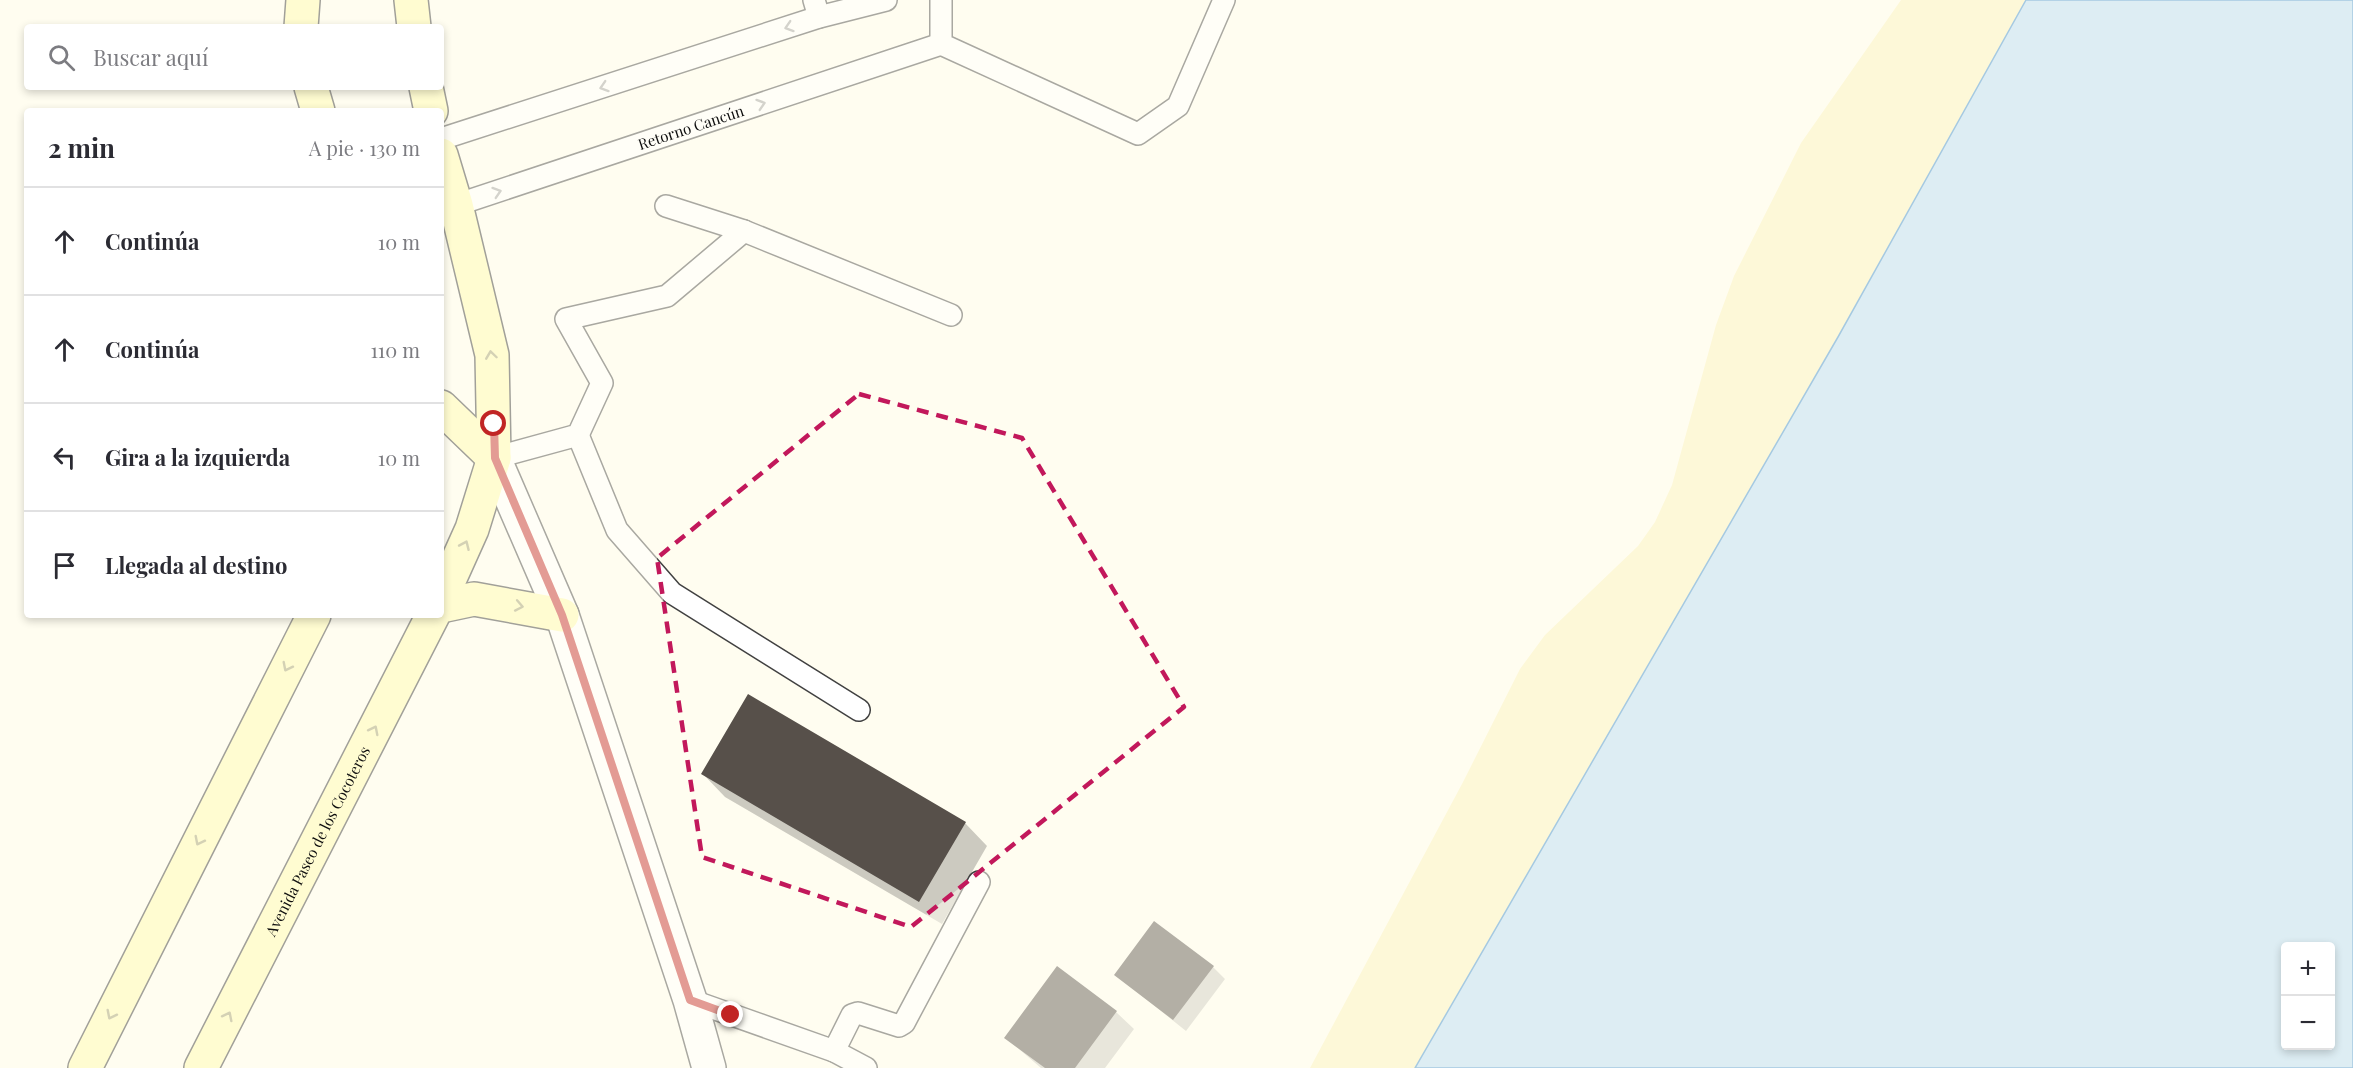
<!DOCTYPE html>
<html lang="es">
<meta charset="utf-8">
<style>
:root{--surface:#fff;--page:#f2f2f3;--text:#2b2b33;--muted:#7c7c81;--line:#e1e1e2}
body{margin:0;font-family:"Playfair Display",serif;background:var(--page);color:var(--text)}
.controls{position:absolute;right:18px;bottom:18px;display:grid;overflow:hidden;border-radius:6px;box-shadow:0 3px 9px #0003}
.controls button{width:54px;height:54px;display:grid;place-items:center;padding:0;border:0;border-bottom:2px solid var(--line);background:var(--surface);color:var(--text);font:30px sans-serif}
.stop{position:absolute;width:18px;height:18px;margin:-14px;border:4px solid #c12524;border-radius:50%;background:#fff}
.stop.end{background:#c12524;border-color:#fff;box-shadow:0 2px 6px #0008}
.list{margin:0;padding:0;list-style:none}
h2{display:flex;justify-content:space-between;align-items:center;height:78px;margin:0;padding:0 24px;font-size:26px}
h2 small{font-size:20px;font-weight:400;color:var(--muted)}
.list li{display:grid;grid-template-columns:39px 1fr auto;gap:18px;align-items:center;box-sizing:border-box;height:108px;padding:0 24px;border-top:2px solid var(--line)}
.list b{display:block;font-size:22px;white-space:nowrap}
.list em{font-size:20px;font-style:normal;color:var(--muted)}
.icon{flex:none;width:33px;height:33px;fill:none;stroke:currentColor;stroke-width:2;stroke-linecap:round;stroke-linejoin:round}
.map{position:relative;flex:none;width:2353px;height:1068px;overflow:hidden}
.search{position:absolute;background:var(--surface);box-shadow:0 3px 9px #0003;left:24px;top:24px;width:420px;height:66px;display:flex;align-items:center;gap:15px;box-sizing:border-box;padding:0 21px;border-radius:6px;color:var(--muted);font-size:22px}
.panel{position:absolute;background:var(--surface);box-shadow:0 3px 9px #0003;left:24px;top:108px;width:420px;height:510px;border-radius:6px}
.map>svg:first-child{display:block}
.sand{fill:#fbf1bb}
.water{fill:#b4daf7;stroke:#398bcf;stroke-width:1.5;fill-rule:evenodd}
.shadow{fill:#0003}
.building{fill:#57504a}
.lines{fill:none;stroke-linecap:round;stroke-linejoin:round}
.lane-casing{stroke:#414141;stroke-width:24}
.street-casing{stroke:#414141;stroke-width:36}
.secondary-casing{stroke:#303030;stroke-width:36}
.lane{stroke:#fff;stroke-width:21}
.street{stroke:#fff;stroke-width:33}
.secondary{stroke:#fffaab;stroke-width:33}
.oneway{stroke:#9f9f9f}
.oneway2{stroke:#9f9c6c}
.route{stroke:#c12524;stroke-width:8}
.marked{fill:none;stroke:#c2185b;stroke-width:4.5;stroke-dasharray:12 8;stroke-linejoin:round}
.labels{text-anchor:middle;dominant-baseline:central;stroke-width:6;stroke-linejoin:round;paint-order:stroke}
.street-label{font-size:15px;fill:#0e0e0e;stroke:#fff}
</style>
<div class="map">
<svg width="2353" height="1068" viewBox="0 0 2353 1068">
<rect width="100%" height="100%" fill="#fffdf0"/>
<path class="sand" d="M1901,0H2026L1838,337L1415,1068H1310L1462,784L1520,669L1545,635L1638,546L1655,522L1672,485L1716,325L1734,276L1801,143Z"/>
<path class="water" d="M2026,0H2353V1068H1415L1838,337ZM2286,946H2330V1046H2286Z"/>
<path class="shadow" d="M703,774L965,823L987,846L942,924L725,797Z
M1213,967L1225,979L1186,1031L1116,975Z
M1116,1012L1134,1029L1105,1068H1041L1006,1038Z"/>
<path class="building" d="M748,694L966,822L919,902L701,774Z
M1154,921L1214,966L1173,1020L1114,975Z
M1057,966L1117,1011L1075,1068H1045L1004,1038Z"/>
<g class="lines">
<defs>
<g id="lane">
<path d="M814,0L819,17"/>
<path d="M941,0V44L1138,134L1178,106L1224,0"/>
<path d="M441,139L819,17L886,0"/>
<path d="M666,206L744,231L951,315"/>
<path id="s1" d="M444,209L941,44"/>
<path d="M578,435L617,530L672,593L859,710"/>
<path d="M494,458L578,435L602,383L566,319L667,296L744,231"/>
<path d="M690,1000L834,1051L852,1015L858,1013L899,1026L904,1023L979,882"/>
<path d="M834,1051L866,1068"/>
</g>
<path id="street" d="M494,458L562,615L690,1000L709,1068"/>
<g id="secondary">
<path d="M411,0L414,27"/>
<path d="M301,27L303,0"/>
<path d="M311,87L318,111"/>
<path d="M426,87L431,111"/>
<path d="M441,155L456,205L492,355L494,458L472,529L441,598"/>
<path d="M441,407L494,458"/>
<path d="M441,606L474,599L562,615"/>
<path d="M85,1068L314,615"/>
<path id="s2" d="M201,1068L433,615"/>
</g>
</defs>
<use href="#lane" class="lane-casing"/>
<use href="#street" class="street-casing"/>
<use href="#secondary" class="secondary-casing"/>
<use href="#lane" class="lane"/>
<use href="#street" class="street"/>
<use href="#secondary" class="secondary"/>
</g>
<defs><path id="oneway-chevron" d="M-2-3.5L2.5 0L-2 3.5" fill="none" stroke-width="1.6" stroke-linecap="round" stroke-linejoin="round" transform="scale(1.5)"/></defs>
<g class="oneway">
<use href="#oneway-chevron" transform="translate(789 27) rotate(162)"/>
<use href="#oneway-chevron" transform="translate(604 87) rotate(162)"/>
<use href="#oneway-chevron" transform="translate(761 104) rotate(-18)"/>
<use href="#oneway-chevron" transform="translate(497 192) rotate(-18)"/>
</g>
<g class="oneway2">
<use href="#oneway-chevron" transform="translate(491 355) rotate(-98)"/>
<use href="#oneway-chevron" transform="translate(465 545) rotate(-66)"/>
<use href="#oneway-chevron" transform="translate(519 606) rotate(11)"/>
<use href="#oneway-chevron" transform="translate(287 667) rotate(117)"/>
<use href="#oneway-chevron" transform="translate(374 730) rotate(-63)"/>
<use href="#oneway-chevron" transform="translate(199 841) rotate(117)"/>
<use href="#oneway-chevron" transform="translate(111 1015) rotate(117)"/>
<use href="#oneway-chevron" transform="translate(228 1016) rotate(-63)"/>
</g>
<g class="lines">
<path class="route" d="M494,424L495,458L562,615L690,1000L731,1015"/>
</g>
<path d="M0 0H2353V1068H0ZM859,394L1022,438L1184,707L911,927L702,857L657,558Z" fill="#fffdf0" fill-opacity=".55" fill-rule="evenodd"/>
<path class="marked" d="M859,394L1022,438L1184,707L911,927L702,857L657,558Z"/>
<g class="labels">
<g class="street-label">
<text stroke="none"><textPath href="#s1" startOffset="260">Retorno Cancún</textPath></text>
<text stroke="none"><textPath href="#s2" startOffset="255">Avenida Paseo de los Cocoteros</textPath></text>
</g>
</g>
</svg>
<div class="controls">
<button>+</button>
<button>−</button>
</div>
<div class="stop" style="left:494px;top:424px"></div>
<div class="stop end" style="left:731px;top:1015px"></div>
<div class="search"><svg class="icon" aria-label="search" viewBox="0 0 24 24"><circle cx="10" cy="10" r="6"/><path d="M15 15l6 6"/></svg>Buscar aquí</div>
<section class="panel">
<h2>2 min<small>A pie · 130 m</small></h2>
<ul class="list">
<li><svg class="icon" aria-label="ahead" viewBox="0 0 24 24"><path d="M12 20V5M6 11l6-6 6 6"/></svg><div><b>Continúa</b></div><em>10 m</em></li>
<li><svg class="icon" aria-label="ahead" viewBox="0 0 24 24"><path d="M12 20V5M6 11l6-6 6 6"/></svg><div><b>Continúa</b></div><em>110 m</em></li>
<li><svg class="icon" aria-label="left" viewBox="0 0 24 24"><path d="M17 20v-9H6M10 6l-5 5 5 5"/></svg><div><b>Gira a la izquierda</b></div><em>10 m</em></li>
<li><svg class="icon" aria-label="arrive" viewBox="0 0 24 24"><path d="M6 21V4h12l-3 4 3 4H6"/></svg><div><b>Llegada al destino</b></div></li>
</ul>
</section>
</div>
